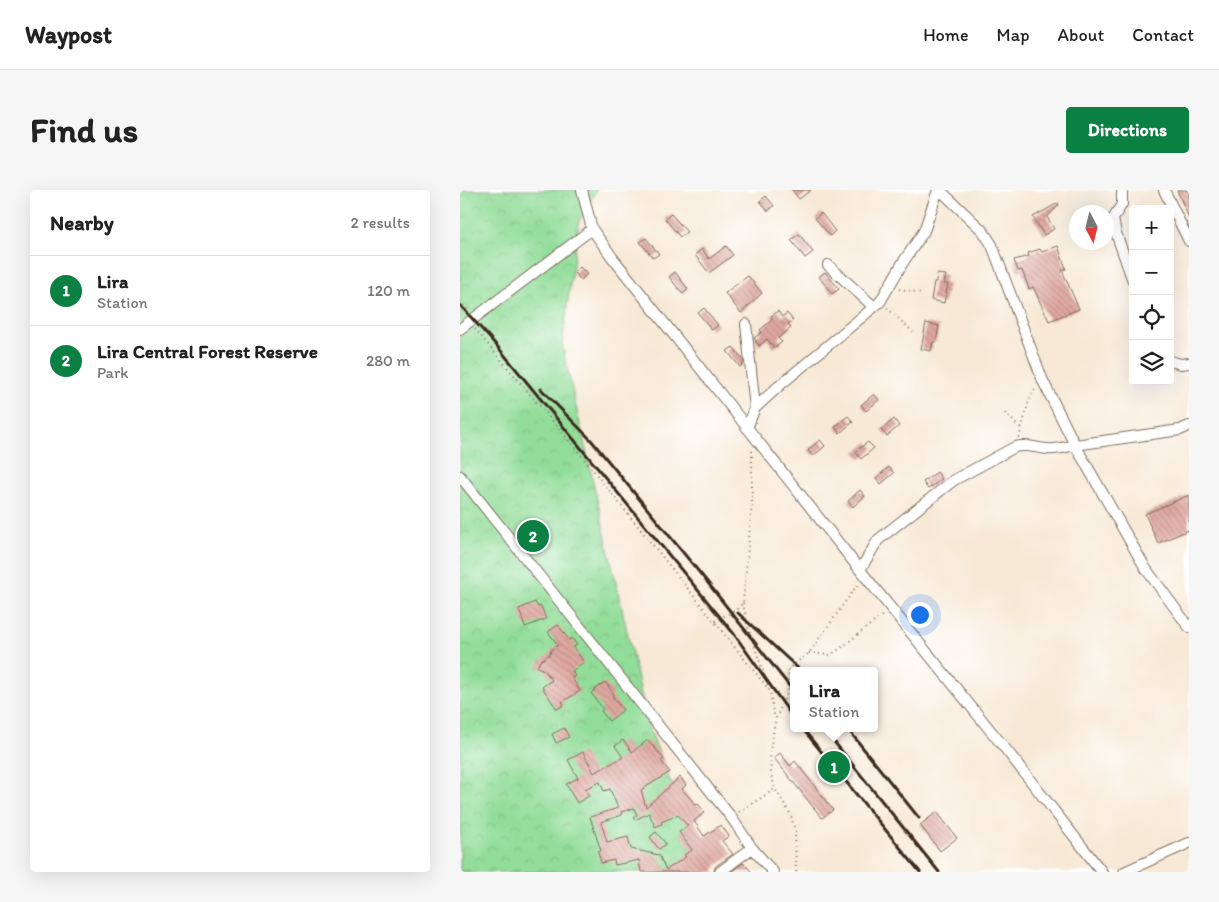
<!DOCTYPE html>
<meta charset="utf-8">
<style>
:root{--surface:#fff;--page:#f6f6f6;--text:#222;--muted:#767676;--line:#e0e0e0;--accent:#0b8043}
body{margin:0;font-family:Itim,sans-serif;background:var(--page);color:var(--text)}
.controls{position:absolute;right:15px;top:15px;display:grid;overflow:hidden;border-radius:5px;box-shadow:0 5px 20px #0002}
.controls button{width:45px;height:45px;display:grid;place-items:center;padding:0;border:0;border-bottom:1px solid var(--line);background:var(--surface);color:var(--text);font:25px sans-serif}
.compass{position:absolute;left:609px;top:15px;width:45px;height:45px;border-radius:50%;background:var(--surface);box-shadow:0 5px 20px #0002;rotate:173deg}
.you{position:absolute;left:459px;top:424px;width:18px;height:18px;margin:-12px;border:4px solid #fff;border-radius:50%;background:#1a73e8;box-shadow:0 0 0 8px #1a73e833}
.badge{display:grid;place-items:center;width:32px;height:32px;border-radius:50%;background:var(--accent);color:#fff;font-size:16px;font-weight:700}
.pin{position:absolute;translate:-50% -50%;border:2px solid #fff;box-shadow:0 1px 5px #0006}
.popup{position:absolute;left:330px;top:477px;width:88px;height:65px;box-sizing:border-box;display:grid;place-content:center;border-radius:5px;background:var(--surface);filter:drop-shadow(0 1px 4px #0005);font-size:16px;white-space:nowrap;color:var(--muted)}
.popup b{font-size:19px;color:var(--text)}
.popup::after{content:'';position:absolute;left:50%;top:100%;margin-left:-10px;border:10px solid transparent;border-top-color:var(--surface)}
.list{margin:0;padding:0;list-style:none}
h2{display:flex;justify-content:space-between;align-items:center;height:65px;margin:0;padding:0 20px;font-size:21px}
h2 small{font-size:16px;font-weight:400;color:var(--muted)}
.list li{display:grid;grid-template-columns:32px 1fr auto;gap:15px;align-items:center;box-sizing:border-box;height:70px;padding:0 20px;border-top:1px solid var(--line)}
.list b{display:block;font-size:19px;white-space:nowrap}
.list p{margin:0;font-size:16px;white-space:nowrap;color:var(--muted)}
.list em{font-size:16px;font-style:normal;color:var(--muted)}
.icon{flex:none;width:28px;height:28px;fill:none;stroke:currentColor;stroke-width:2;stroke-linecap:round;stroke-linejoin:round}
.map{position:relative;flex:none;width:729px;height:682px;overflow:hidden;border-radius:5px}
header{display:flex;align-items:center;gap:30px;box-sizing:border-box;height:70px;padding:0 25px;background:var(--surface);border-bottom:1px solid var(--line)}
header strong{font-size:24px}
nav{display:flex;gap:28px;margin-inline-start:auto;font-size:18px}
.intro{display:flex;align-items:center;justify-content:space-between;box-sizing:border-box;height:120px;padding:0 30px}
h1{margin:0;font-size:35px}
.button{padding:12px 22px;border-radius:5px;background:var(--accent);color:#fff;font-size:18px;font-weight:700}
main{display:flex;gap:30px;padding:0 30px}
aside{flex:1;background:var(--surface);border-radius:5px;box-shadow:0 5px 20px #0002}
.map>svg:first-child{display:block}
.park{fill:url(#park-crowns);stroke:#66845c}
.building{fill:url(#building-back-hatch);fill-rule:evenodd}
.lines{fill:none;stroke-linecap:round;stroke-linejoin:round}
.minor-casing{stroke:#7d6d5e;stroke-width:12}
.path{stroke:#7d6d5e;stroke-width:2;stroke-dasharray:1 4;stroke-linecap:butt}
.minor{stroke:#fff;stroke-width:10}
.rail{stroke:#3b2a1e;stroke-width:3}
</style>
<header>
<strong>Waypost</strong>
<nav><a>Home</a><a>Map</a><a>About</a><a>Contact</a></nav>
</header>
<div class="intro"><h1>Find us</h1><a class="button">Directions</a></div>
<main>
<aside>
<h2>Nearby<small>2 results</small></h2>
<ul class="list">
<li><span class="badge">1</span><div><b>Lira</b><p>Station</p></div><em>120 m</em></li>
<li><span class="badge">2</span><div><b>Lira Central Forest Reserve</b><p>Park</p></div><em>280 m</em></li>
</ul>
</aside>
<div class="map">
<svg width="729" height="682" viewBox="0 0 729 682">
<defs>
<pattern id="park-crowns" width="20" height="18" patternUnits="userSpaceOnUse" patternTransform="scale(1.25)"><rect width="20" height="18" fill="#92dd99"/><path d="M2 6a3 3 0 1 1 6 0M12 15a3 3 0 1 1 6 0" fill="none" stroke="#7fbe83"/></pattern>
<pattern id="building-back-hatch" width="6" height="6" patternUnits="userSpaceOnUse" patternTransform="scale(1.25)"><rect width="6" height="6" fill="#e0a8a0"/><path d="M-1 5l2 2M0 0l6 6M5-1l2 2" fill="none" stroke="#b78982"/></pattern>
</defs>
<rect width="100%" height="100%" fill="#fff"/>
<filter id="ink" filterUnits="userSpaceOnUse"><feTurbulence type="fractalNoise" baseFrequency=".02" numOctaves="2"/><feDisplacementMap in="SourceGraphic" scale="10" xChannelSelector="R" yChannelSelector="G"/><feConvolveMatrix kernelMatrix="1 2 1 2 8 2 1 2 1" color-interpolation-filters="sRGB"/></filter>
<filter id="wash" filterUnits="userSpaceOnUse"><feTurbulence type="fractalNoise" baseFrequency=".0096" numOctaves="4" result="noise"/><feDisplacementMap in="SourceGraphic" scale="20" xChannelSelector="R" yChannelSelector="G"/><feGaussianBlur stdDeviation="1.12" result="paint"/><feColorMatrix in="noise" values="0 0 0 0 0 0 0 0 0 0 0 0 0 0 0 0 0 1.4 0 .05"/><feComposite in="paint" operator="in"/></filter>
<g filter="url(#wash)">
<rect width="100%" height="100%" fill="#f7e9d6"/>
<path class="park" d="M0,0H137L119,31L102,155L189,538L247,682H0Z"/>
<g id="blocks">
<path class="building" d="M332,0H351L339,9Z
M717,0H729V28Z
M306,6L314,16L308,21L300,11Z
M598,13L599,15L587,27L594,39L584,45L573,27Z
M361,23L375,41L370,46L355,28Z
M211,24L227,42L220,47L205,29Z
M339,44L353,62L345,68L331,50Z
M186,48L199,64L193,68L180,52Z
M266,56L273,65L249,83L235,65L242,59L249,69Z
M598,56L606,79L602,80L619,119L589,131L573,97L569,99L562,80L558,81L554,70L569,66L568,63L580,59L582,62Z
M120,77L127,84L121,90L114,83Z
M215,82L228,99L223,104L209,87Z
M365,82L379,99L372,104L359,87Z
M477,84L486,85L484,94H488L484,113L471,110L474,92H476Z
M288,86L302,103L281,123L265,103Z
M244,118L258,135L252,140L238,123Z
M318,121L322,127L327,123L333,130L328,134L331,138L318,148L322,152L314,158L307,149L299,156L294,148L302,142L300,140L313,129L311,126Z
M466,133L479,136L476,152H473L471,161L461,159Z
M273,157L283,169V174L280,177L267,161Z
M414,204L419,210L406,221L401,215Z
M388,226L393,232L380,243L375,237Z
M434,229L439,236L427,246L421,240Z
M360,250L365,256L353,266L348,260Z
M408,252L414,258L401,269L395,262Z
M429,277L434,283L421,294L416,288Z
M477,282L482,289L468,299L463,292Z
M400,300L405,306L393,317L388,311Z
M729,305V340L698,353L685,324Z
M75,412L78,417L81,416L86,429L65,437L59,419Z
M98,435L109,450L112,448L117,455L113,457L124,472L112,481L115,486L112,488L120,501L102,512L104,515L97,519L82,497L92,490L84,480L77,477L80,471L91,463L90,461L98,455L88,442Z
M145,492L154,504L152,506L163,520L149,531L141,521L143,519L131,503Z
M104,538L109,547L96,553L92,544Z
M163,550L172,562L188,550L204,569L201,571L210,582L181,600L186,617L220,587L226,595L222,599L236,615L238,614L245,622L234,631L244,646L261,635L269,646L262,651L273,664L256,676L253,682H181L179,670L155,675L154,670L141,673L138,662L141,661L130,627L158,618L150,599L144,601L140,592L125,599L129,606L117,613L106,594L118,588L108,570L123,562L134,583L163,567L155,556ZM174,618L177,625L173,628L175,630L189,623L195,637L202,634L201,632L218,625L228,636L219,642L232,660L224,665L226,667L206,680L199,665L171,659L168,647L147,652L141,632L162,625L161,622Z
M320,563L330,576L335,571L373,620L362,628L314,568Z
M477,622L497,648L480,661L460,635Z
M196,642L206,654L199,659L190,647Z
M283,673L292,682H271Z"/>
</g>
</g>
<g filter="url(#ink)">
<use href="#blocks" fill-opacity="0" stroke="#7d6d5e" stroke-width="1"/>
<g class="lines">
<defs>
<path id="minor" d="M122,0L132,39L152,67L404,385L548,562L642,682
M480,0L523,41L532,55L583,191L615,255L686,379L729,437
M662,0V14L653,29L656,43L673,91
M704,0L729,51
M368,75L414,117
M286,134L295,218L287,238
M0,139L132,39
M710,171L721,174L729,173
M295,218L319,196L420,112L442,74L464,41L478,0
M0,286L271,627L292,658L313,682
M400,380L418,350L428,342L494,290L555,257C567,254 575,258 587,259C597,260 605,257 615,255L720,240L729,236
M260,682L292,658
M664,682L729,653"/>
</defs>
<use href="#minor" class="minor-casing"/>
<path class="path" d="M439,99L462,103
M0,111L9,122
M427,118L453,142
M15,139L112,254L310,501L313,522L316,528
M545,223L562,240
M559,248L570,207L576,198
M283,413L288,438L309,498
M255,431L277,419L283,413L292,314V259
M349,463L370,465L377,461L424,424
M279,622L315,599
M336,682L335,641L331,625L315,599L311,584L310,561L316,528L328,501L329,478L349,463L398,394"/>
<use href="#minor" class="minor"/>
<path class="rail" d="M0,115L37,156L274,444L334,529
M81,199L131,250L248,393L334,502
M278,423L341,481
M342,538L460,682
M363,538L479,682
M387,538L459,628"/>
</g>
</g>
</svg>
<div class="controls">
<button>+</button>
<button>−</button>
<button><svg class="icon" aria-label="locate" viewBox="0 0 24 24"><circle cx="12" cy="12" r="6"/><path d="M12 2v4M12 18v4M2 12h4M18 12h4"/></svg></button>
<button><svg class="icon" aria-label="layers" viewBox="0 0 24 24"><path d="M12 4l9 5-9 5-9-5zM3 14l9 5 9-5"/></svg></button>
</div>
<svg class="compass" viewBox="-18 -18 36 36"><path d="M0-13l5 13h-10z" fill="#e53935"/><path d="M0 13l5-13h-10z" fill="#767676"/></svg>
<div class="you"></div>
<div class="pin badge" style="left:374px;top:577px">1</div>
<div class="popup"><b>Lira</b>Station</div>
<div class="pin badge" style="left:73px;top:346px">2</div>
</div>
</main>
